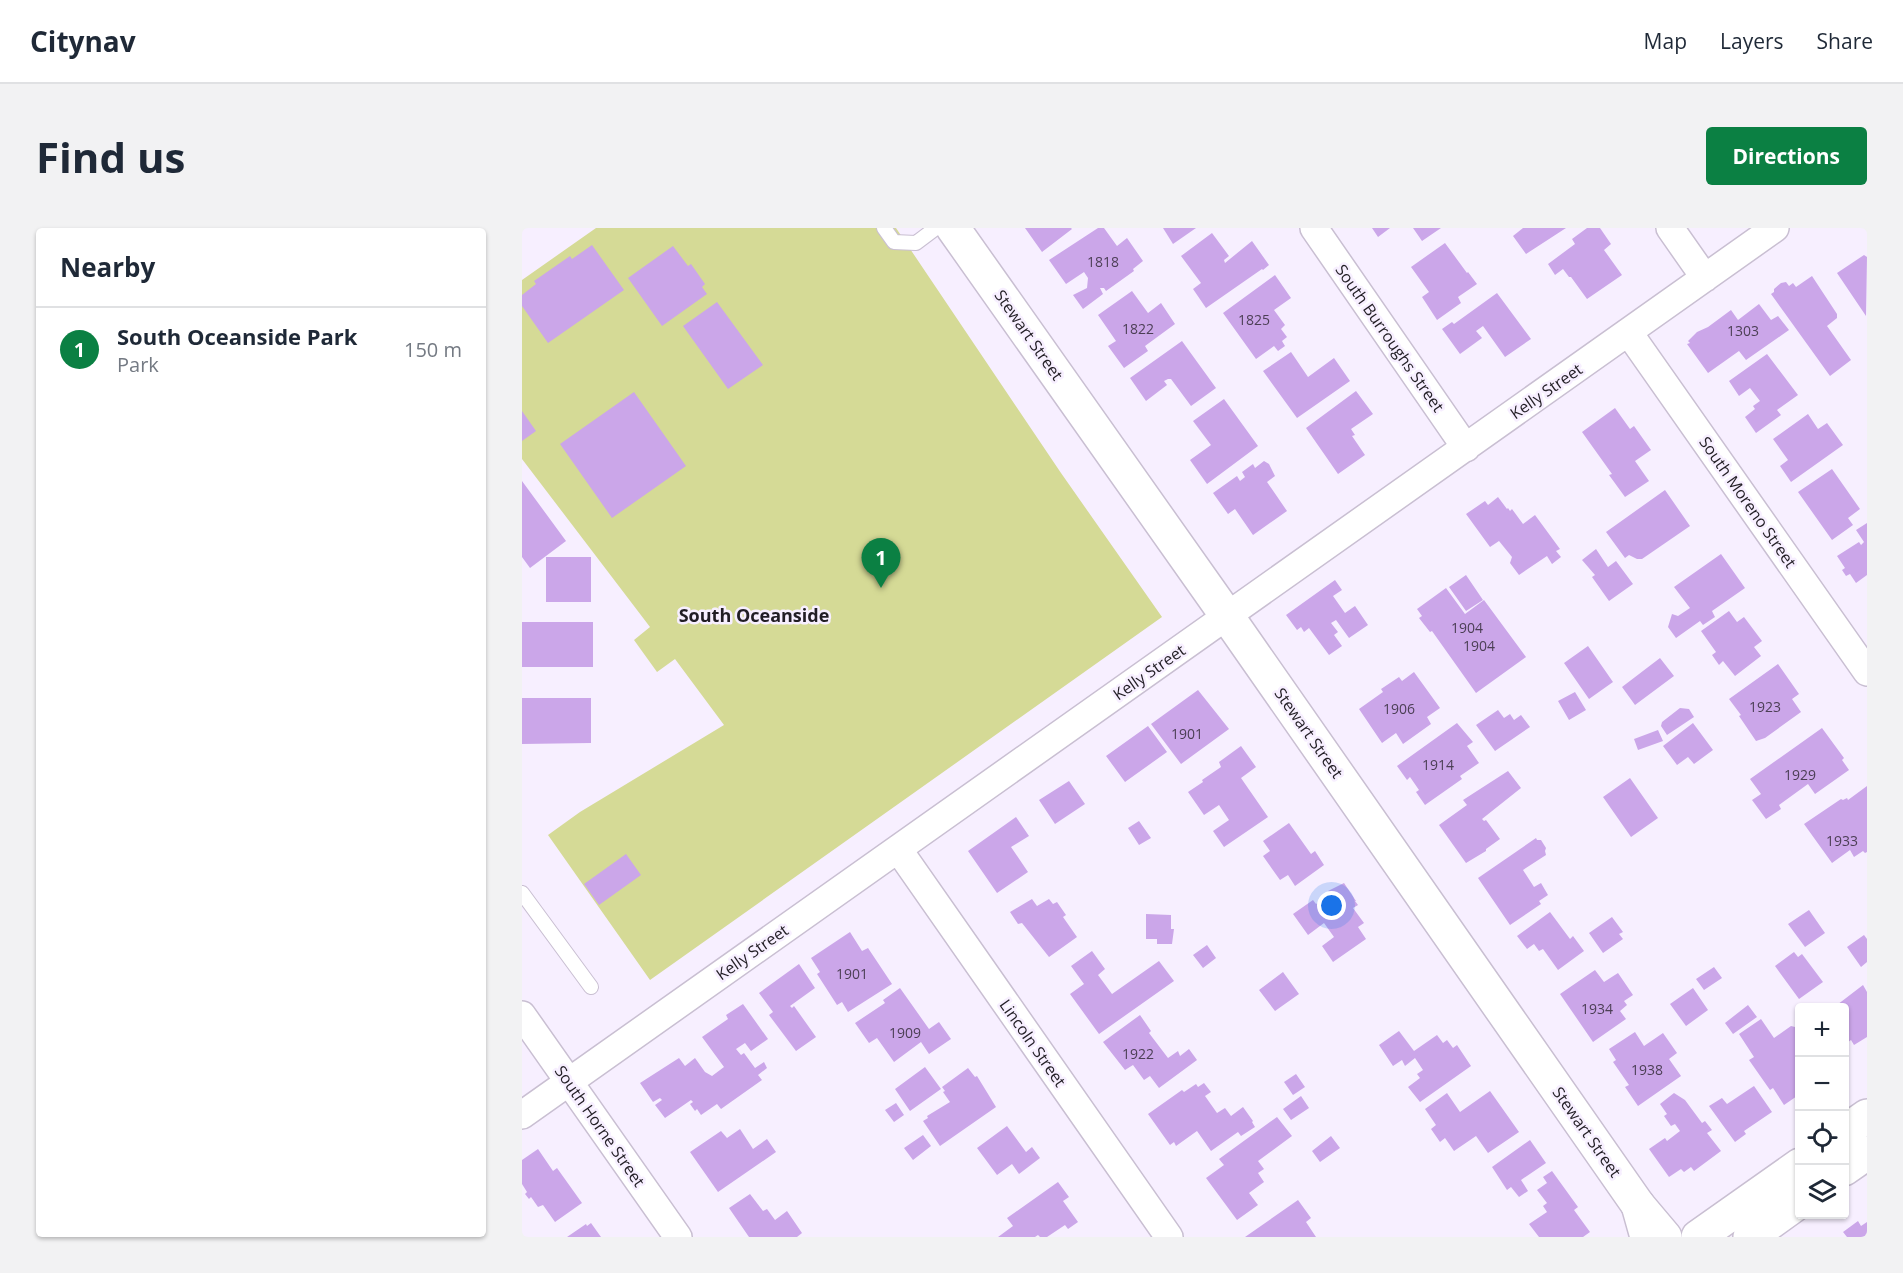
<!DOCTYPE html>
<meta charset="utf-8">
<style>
:root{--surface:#fff;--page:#f2f2f3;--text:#1f2937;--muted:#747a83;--line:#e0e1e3;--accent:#0b8043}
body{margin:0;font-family:"Open Sans",sans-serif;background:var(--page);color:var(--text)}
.controls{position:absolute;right:18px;bottom:18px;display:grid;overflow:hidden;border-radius:6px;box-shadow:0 2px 4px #0004}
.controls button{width:54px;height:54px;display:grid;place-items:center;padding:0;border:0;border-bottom:2px solid var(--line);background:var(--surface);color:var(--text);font:30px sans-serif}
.you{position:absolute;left:810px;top:678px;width:21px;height:21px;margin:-15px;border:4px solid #fff;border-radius:50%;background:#1a73e8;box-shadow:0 0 0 9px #1a73e833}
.badge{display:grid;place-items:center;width:39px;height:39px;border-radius:50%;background:var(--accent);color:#fff;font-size:20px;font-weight:700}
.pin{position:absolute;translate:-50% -50px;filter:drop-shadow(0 2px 3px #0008)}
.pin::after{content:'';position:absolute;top:32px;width:21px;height:18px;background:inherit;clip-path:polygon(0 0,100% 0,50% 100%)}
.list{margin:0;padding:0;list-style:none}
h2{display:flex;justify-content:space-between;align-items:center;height:78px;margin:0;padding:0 24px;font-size:26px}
h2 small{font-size:20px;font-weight:400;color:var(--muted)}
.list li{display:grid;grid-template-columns:39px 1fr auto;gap:18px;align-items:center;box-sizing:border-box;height:84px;padding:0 24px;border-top:2px solid var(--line)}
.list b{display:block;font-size:22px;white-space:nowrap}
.list p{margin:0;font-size:20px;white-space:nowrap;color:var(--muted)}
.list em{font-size:20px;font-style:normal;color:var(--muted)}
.icon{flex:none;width:33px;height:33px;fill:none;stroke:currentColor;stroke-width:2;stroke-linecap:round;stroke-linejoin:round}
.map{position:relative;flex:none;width:1345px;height:1009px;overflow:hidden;border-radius:6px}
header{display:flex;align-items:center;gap:36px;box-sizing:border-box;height:84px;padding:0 30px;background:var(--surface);border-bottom:2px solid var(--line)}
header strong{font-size:28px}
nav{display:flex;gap:33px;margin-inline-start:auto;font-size:21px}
.intro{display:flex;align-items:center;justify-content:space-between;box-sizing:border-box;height:144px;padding:0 36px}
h1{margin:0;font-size:42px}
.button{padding:15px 27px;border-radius:6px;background:var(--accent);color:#fff;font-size:21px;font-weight:700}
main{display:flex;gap:36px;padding:0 36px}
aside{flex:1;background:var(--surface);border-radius:6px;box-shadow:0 2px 4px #0004}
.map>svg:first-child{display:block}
.green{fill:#d5da96}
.building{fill:#cba6e9}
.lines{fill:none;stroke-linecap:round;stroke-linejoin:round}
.service-casing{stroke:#c9bfd2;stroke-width:16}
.minor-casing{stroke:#c9bfd2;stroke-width:30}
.tertiary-casing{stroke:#c9bfd2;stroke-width:36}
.secondary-casing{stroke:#c9bfd2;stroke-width:36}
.service{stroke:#fff;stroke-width:14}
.minor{stroke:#fff;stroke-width:27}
.tertiary{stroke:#fff;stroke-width:33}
.secondary{stroke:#fff;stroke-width:33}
.labels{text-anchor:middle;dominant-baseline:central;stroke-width:5;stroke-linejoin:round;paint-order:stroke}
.number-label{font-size:14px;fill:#4c3f55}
.street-label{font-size:16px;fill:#211d24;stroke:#f7efff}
.neighbourhood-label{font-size:18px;font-weight:bold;fill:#211d24;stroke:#f7efff}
</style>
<header>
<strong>Citynav</strong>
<nav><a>Map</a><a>Layers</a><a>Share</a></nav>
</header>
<div class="intro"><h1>Find us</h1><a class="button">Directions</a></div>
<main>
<aside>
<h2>Nearby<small></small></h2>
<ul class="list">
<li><span class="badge">1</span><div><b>South Oceanside Park</b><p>Park</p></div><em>150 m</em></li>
</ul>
</aside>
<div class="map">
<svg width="1345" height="1009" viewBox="0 0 1345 1009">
<rect width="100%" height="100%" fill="#f7efff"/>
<path class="green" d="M74,0H374L539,245L640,389L128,752L26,607L58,584L202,497L153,431L135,444L112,412L128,399L0,231V52Z"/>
<path class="building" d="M503,0H549L550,1L520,24Z
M576,0H582L595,18L605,10L621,33L611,41L612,43L584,63L582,60H578L581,66L561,81L551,67L565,60L566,50L562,44L544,56L527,32Z
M641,0H674L651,16Z
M850,0H868L856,9Z
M891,0H919L900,13Z
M1001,0H1044L1004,26L991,8Z
M1065,0H1078L1089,16L1082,22L1100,47L1065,71L1049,49H1047L1041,41L1033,47L1026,36L1053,16L1050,11Z
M690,5L707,28L702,32L703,35L730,13L747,37L741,42L740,41L684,80L671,61L679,55L659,28Z
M923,15L945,45L946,44L955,56L936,69L939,75L915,92L900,69L907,64L889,39Z
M70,17L102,62L26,115L0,78V67L14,56L12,53L48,28L50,31Z
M151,18L166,38L169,36L183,56L180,59L185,66L140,98L106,50Z
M1342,27L1345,29L1344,88L1315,45Z
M753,47L769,70L752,82L763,97L759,101L765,109L760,113L763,118L756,123L752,118L734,131L701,85Z
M1290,48L1315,86V90L1305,98L1329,132L1308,148L1249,66L1252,64V61L1259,55L1264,54L1267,58L1271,55L1274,59Z
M610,63L626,85L639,75L653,96L623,118L626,123L602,140L586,118L594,113L576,87Z
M975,65L1009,111L983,129L961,98L954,103L960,110L938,126L920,101L930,94L932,96Z
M195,74L241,137L206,161L161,98Z
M1237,76L1249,92L1256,88L1267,102L1224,132L1217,123L1186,145L1165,116L1168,115L1166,113L1175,104L1186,99L1209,82L1216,92Z
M660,113L694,160L669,178L649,151H646L642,153L645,157L624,173L608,150Z
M769,124L786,149L812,130L828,153L775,190L741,143Z
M1245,126L1276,167L1255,182L1259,187L1234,205L1223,189L1233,181L1231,178L1238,173L1228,160L1217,168L1207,153Z
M834,163L851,186L829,201L833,207L830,208L843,227L816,246L784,200Z
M112,164L164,238L90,290L38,216Z
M702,171L736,218L685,256L668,232L689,217L671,193Z
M1093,180L1108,201L1112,198L1129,222L1113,233L1127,253L1103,269L1087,247L1090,246L1060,204Z
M0,183L14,203L0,213Z
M1286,186L1296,201L1305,195L1321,217L1269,254L1258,238L1266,232L1251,211Z
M742,233L747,236L753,248L745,254L765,283L731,307L713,281L706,286L691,265L715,248L718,253L723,249L720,244L731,236L733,240Z
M1310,241L1338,281L1326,290L1331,297L1310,312L1276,264Z
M0,253L44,313L8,340L0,329Z
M1143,262L1168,298L1120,331H1115L1107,327L1103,330L1084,304Z
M976,269L985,281L986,280L988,283L990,281L1001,296L1013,287L1038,321L1034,323L1039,329L1030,336L1025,328L997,347L988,335L990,329L977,313L968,319L944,286L963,273L966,277Z
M1345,295V347L1334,355L1328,346L1324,348L1320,342L1323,340L1315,328L1337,314L1339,317L1342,314L1334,302Z
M1074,321L1086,339L1094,333L1111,356L1087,373L1070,349L1073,347L1060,332Z
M1199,326L1223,360L1190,383L1193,389L1181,397L1178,393L1154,410L1146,399L1150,386L1156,388L1168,380L1152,359Z
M24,329H69V374H24Z
M944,347L961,372L944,383L927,359Z
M813,352L820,362L811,368L823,385L833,378L846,397L827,410L814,392L809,395L816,404L812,407L820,418L807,427L787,400L782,404L779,399L775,402L764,387Z
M924,360L943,386L962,372L1004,429L954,465L910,403L908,404L897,390L900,388L895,381Z
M1207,383L1215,394L1222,389L1240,413L1232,419L1239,428L1213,448L1201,433L1197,437L1190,427L1194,424L1179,403Z
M0,394H71V439H0Z
M1066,418L1091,454L1067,471L1042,435Z
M1138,430L1152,448L1113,477L1100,459Z
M1256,436L1277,466L1270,471L1279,484L1243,510L1234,513L1217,488L1219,487L1207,471Z
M892,444L918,480L905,489L909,496L881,516L874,505L860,515L837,481L861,464L859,461L877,449L880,453Z
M676,462L707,501L659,536L629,496Z
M1053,464L1064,482L1047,492L1036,473Z
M0,470H69V515L0,516Z
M1158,480L1167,481L1172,489L1145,507L1139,498L1140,494Z
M976,482L982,490L988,486L992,492L999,487L1008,499L973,523L954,497Z
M935,495L951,514L945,518L957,535L938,548L940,551L903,577L894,564L897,562L888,549L885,552L875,538Z
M1171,495L1191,522L1172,536L1166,529L1155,537L1141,518Z
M626,498L645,524L603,554L584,528Z
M1300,500L1322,530L1320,532L1327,542L1293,566L1286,556L1257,577L1259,581L1244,591L1230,572L1239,566L1228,551Z
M1136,502L1141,513L1116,522L1112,511Z
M719,518L734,539L719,550L746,589L702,619L691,603L707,592L697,577L682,587L666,564L681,554L680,552L699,539L697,534Z
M986,543L999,560L960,591L962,593L964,592L978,611L964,621V623L944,635L917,597L945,577L941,572Z
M1108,550L1136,590L1109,609L1081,569Z
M547,553L563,576L533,596L517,572Z
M1345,558V624L1343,625L1341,623L1332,629L1328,622L1310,635L1282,596L1319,571L1321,572L1325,570L1326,572Z
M494,589L507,608L489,619L506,644L475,665L446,623Z
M617,593L629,610L617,617L606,600Z
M767,595L789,626L793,623L802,637L773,658L766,647L758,652L741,628L748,623L741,613Z
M1014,610L1015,612H1019L1024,620L1023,623L1024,627L1001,642L1012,659L1019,655L1026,667L1017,673L1019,676L988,697L956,650Z
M104,626L119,647L77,677L62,656Z
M822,655L834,673H833L836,677L831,680L842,695L836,699L844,711L811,734L800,718L812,709L802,695L786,707L771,686L791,672L794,676L808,666L806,663Z
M510,671L515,678L527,671L531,676L535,674L544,687L541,689L555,709L527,729L500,695L496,696L488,684Z
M1287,682L1303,705L1283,719L1266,696Z
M1028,684L1048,711L1051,708L1062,723L1036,742L1021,721L1017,723L1012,716L1005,721L995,708Z
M624,686L649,687V701H652L650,716H635V711H624Z
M1090,689L1101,704L1097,706L1101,711L1081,725L1067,705Z
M328,704L340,723L346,720L370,756L326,784L320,774L315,777L295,746L298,744L289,730Z
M1342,707L1345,711V734L1339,739L1325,719Z
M685,717L694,730L681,740L671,727Z
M570,723L583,741L576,747L590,766L637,733L652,753L577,806L548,766L562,756L549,738Z
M1272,724L1276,729L1280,726L1301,754L1277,771L1253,738Z
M277,736L293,760L268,778L270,780L272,778L294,809L274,823L247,787L251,784L237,765Z
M1192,739L1200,750L1182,762L1174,751Z
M1073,742L1082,754L1096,745L1111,767L1102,773L1105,777L1098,783L1104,791L1071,814L1038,766Z
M761,744L777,766L753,783L737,762Z
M1341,757L1345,764V809L1332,817L1329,812L1322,817V780H1311Z
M378,760L407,801L417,794L429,811L407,826L399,814L372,834L355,810L347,815L333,795L363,775L361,772Z
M1171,760L1186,782L1164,798L1148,776Z
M221,776L246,811L229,823L223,815L214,821L219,827L222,825L233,840L242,834L245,840L236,847L240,852L199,881L195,876L179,887L175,881L173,883L168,876L171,874L169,872L143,890L133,877L140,872L138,870L131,874L118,855L157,830L163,838L173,830L183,844L190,848L202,839L180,809L206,791L204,787Z
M1226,777L1235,789L1211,806L1203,795Z
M618,787L629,803L627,805L646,830L656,823L658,828L667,821L675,832L637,860L628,848L622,852L611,837L603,842L581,814Z
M1239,791L1252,810L1269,798L1273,799L1278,806V866L1262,877L1251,860L1248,862L1227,832L1232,829L1217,806Z
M877,803L892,823L915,807L921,815L925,812L931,820L935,817L949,838L898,874L886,859L898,850L895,846L901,842L893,830L883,838L880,832L871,838L857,817Z
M1113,804L1122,818L1141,805L1155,825L1147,831L1159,848L1116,878L1103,859L1107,857L1091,834L1094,832L1087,821Z
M403,839L419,861L388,883L373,861Z
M446,840L453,849L455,848L474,879L418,918L401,893L406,890L405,888L428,874L421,864L423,863L420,859Z
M774,846L783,859L771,867L762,854Z
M682,855L689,864L683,868L695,885L703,880L709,888L721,879L731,893L730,894L733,899L719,908L716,904L689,923L675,903L654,918L652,914L648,917L626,886L660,862L662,864L674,856L676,859Z
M1232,858L1250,884L1222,903L1224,906L1213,914L1187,878L1200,870L1205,876Z
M968,863L997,904L966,925L954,908L932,923L923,910L918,914L909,901L914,897L903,881L925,865L938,884Z
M1152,865L1163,872L1180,895L1183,893L1190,902L1185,905L1199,923L1172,943L1169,939L1162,944L1159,941L1147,949L1127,921L1143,910L1145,913L1158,903L1153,896L1149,898L1142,888L1145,886L1138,876Z
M779,868L787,880L769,892L761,881Z
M374,875L382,887L372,894L363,882Z
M755,889L770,908L736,933L742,941L736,945L742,954L727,965L736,977L715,992L684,950L702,937L697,931Z
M485,898L504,924L510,919L518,930L497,946L490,936L475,947L455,920Z
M218,901L231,921L245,911L254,924L196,964L168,924L199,903L205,910Z
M401,907L409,918L391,932L382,920Z
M809,908L818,920L798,934L790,923Z
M1008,912L1024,935L999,952L1006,963L997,969L989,959L985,962L970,939Z
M16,921L31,943L35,940L60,975L33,994L21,977L16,979L9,969L7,971L3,966L5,964L0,956V932Z
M1030,943L1056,979L1052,982L1068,1004L1061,1009H1017L1007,996L1025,984L1021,978L1025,975L1015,962L1025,955L1021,949Z
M536,954L547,969L541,973L556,994L546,1001L543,997L525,1009H518L516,1007L513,1009H476L491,998L485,990Z
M228,966L241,983L245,981L253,992L265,983L280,1005L275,1009H227L207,980Z
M776,972L789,990L784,994L794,1009H723Z
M1336,993L1339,998L1345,994V1009H1325L1321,1004Z
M69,995L79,1009H45L64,996L65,998Z"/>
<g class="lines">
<defs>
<path id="service" d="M362,0L372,14L394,15L414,0
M0,665L69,759"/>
<path id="minor" d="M792,0L944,220
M1148,0L1183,50
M1107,105L1345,444
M376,621L647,1009
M0,787L156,1009
M0,887L1253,0"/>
<path id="tertiary" d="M431,0L705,388L1116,977L1143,1009"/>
<path id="secondary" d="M1322,904L1345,888
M1322,941L1345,925
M1116,977L1125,1009
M1176,1009L1278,937
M1228,1009L1278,973"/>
</defs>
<use href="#service" class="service-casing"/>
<use href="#minor" class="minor-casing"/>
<use href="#tertiary" class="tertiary-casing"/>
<use href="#secondary" class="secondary-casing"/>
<use href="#service" class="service"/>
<use href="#minor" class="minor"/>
<use href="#tertiary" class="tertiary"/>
<use href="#secondary" class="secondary"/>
</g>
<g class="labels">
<g class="number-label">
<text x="581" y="33">1818</text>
<text x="732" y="91">1825</text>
<text x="616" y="100">1822</text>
<text x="1221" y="102">1303</text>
<text x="945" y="399">1904</text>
<text x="957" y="417">1904</text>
<text x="1243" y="478">1923</text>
<text x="877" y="480">1906</text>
<text x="665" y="505">1901</text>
<text x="916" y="536">1914</text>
<text x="1278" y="546">1929</text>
<text x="1320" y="612">1933</text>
<text x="330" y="745">1901</text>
<text x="1075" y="780">1934</text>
<text x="383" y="804">1909</text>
<text x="616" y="825">1922</text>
<text x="1125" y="841">1938</text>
</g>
<g class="street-label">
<text transform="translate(507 107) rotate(55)">Stewart Street</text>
<text transform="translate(868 110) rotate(55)">South Burroughs Street</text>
<text transform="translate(1024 163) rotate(-35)">Kelly Street</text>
<text transform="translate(1226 274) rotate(55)">South Moreno Street</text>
<text transform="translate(627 444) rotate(-35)">Kelly Street</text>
<text transform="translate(787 505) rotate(55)">Stewart Street</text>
<text transform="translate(230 724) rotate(-35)">Kelly Street</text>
<text transform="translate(511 815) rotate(55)">Lincoln Street</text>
<text transform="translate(78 898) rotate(55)">South Horne Street</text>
<text transform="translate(1065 904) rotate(55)">Stewart Street</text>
</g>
<g class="neighbourhood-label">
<text x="232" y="387">South Oceanside</text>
</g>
</g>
</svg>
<div class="controls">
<button>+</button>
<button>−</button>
<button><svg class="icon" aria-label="locate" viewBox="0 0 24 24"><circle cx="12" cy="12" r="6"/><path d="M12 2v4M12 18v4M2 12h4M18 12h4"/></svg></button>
<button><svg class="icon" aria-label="layers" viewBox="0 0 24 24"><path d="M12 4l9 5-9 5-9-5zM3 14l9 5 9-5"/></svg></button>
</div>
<div class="you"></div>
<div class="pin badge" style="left:359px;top:360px">1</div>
</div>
</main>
